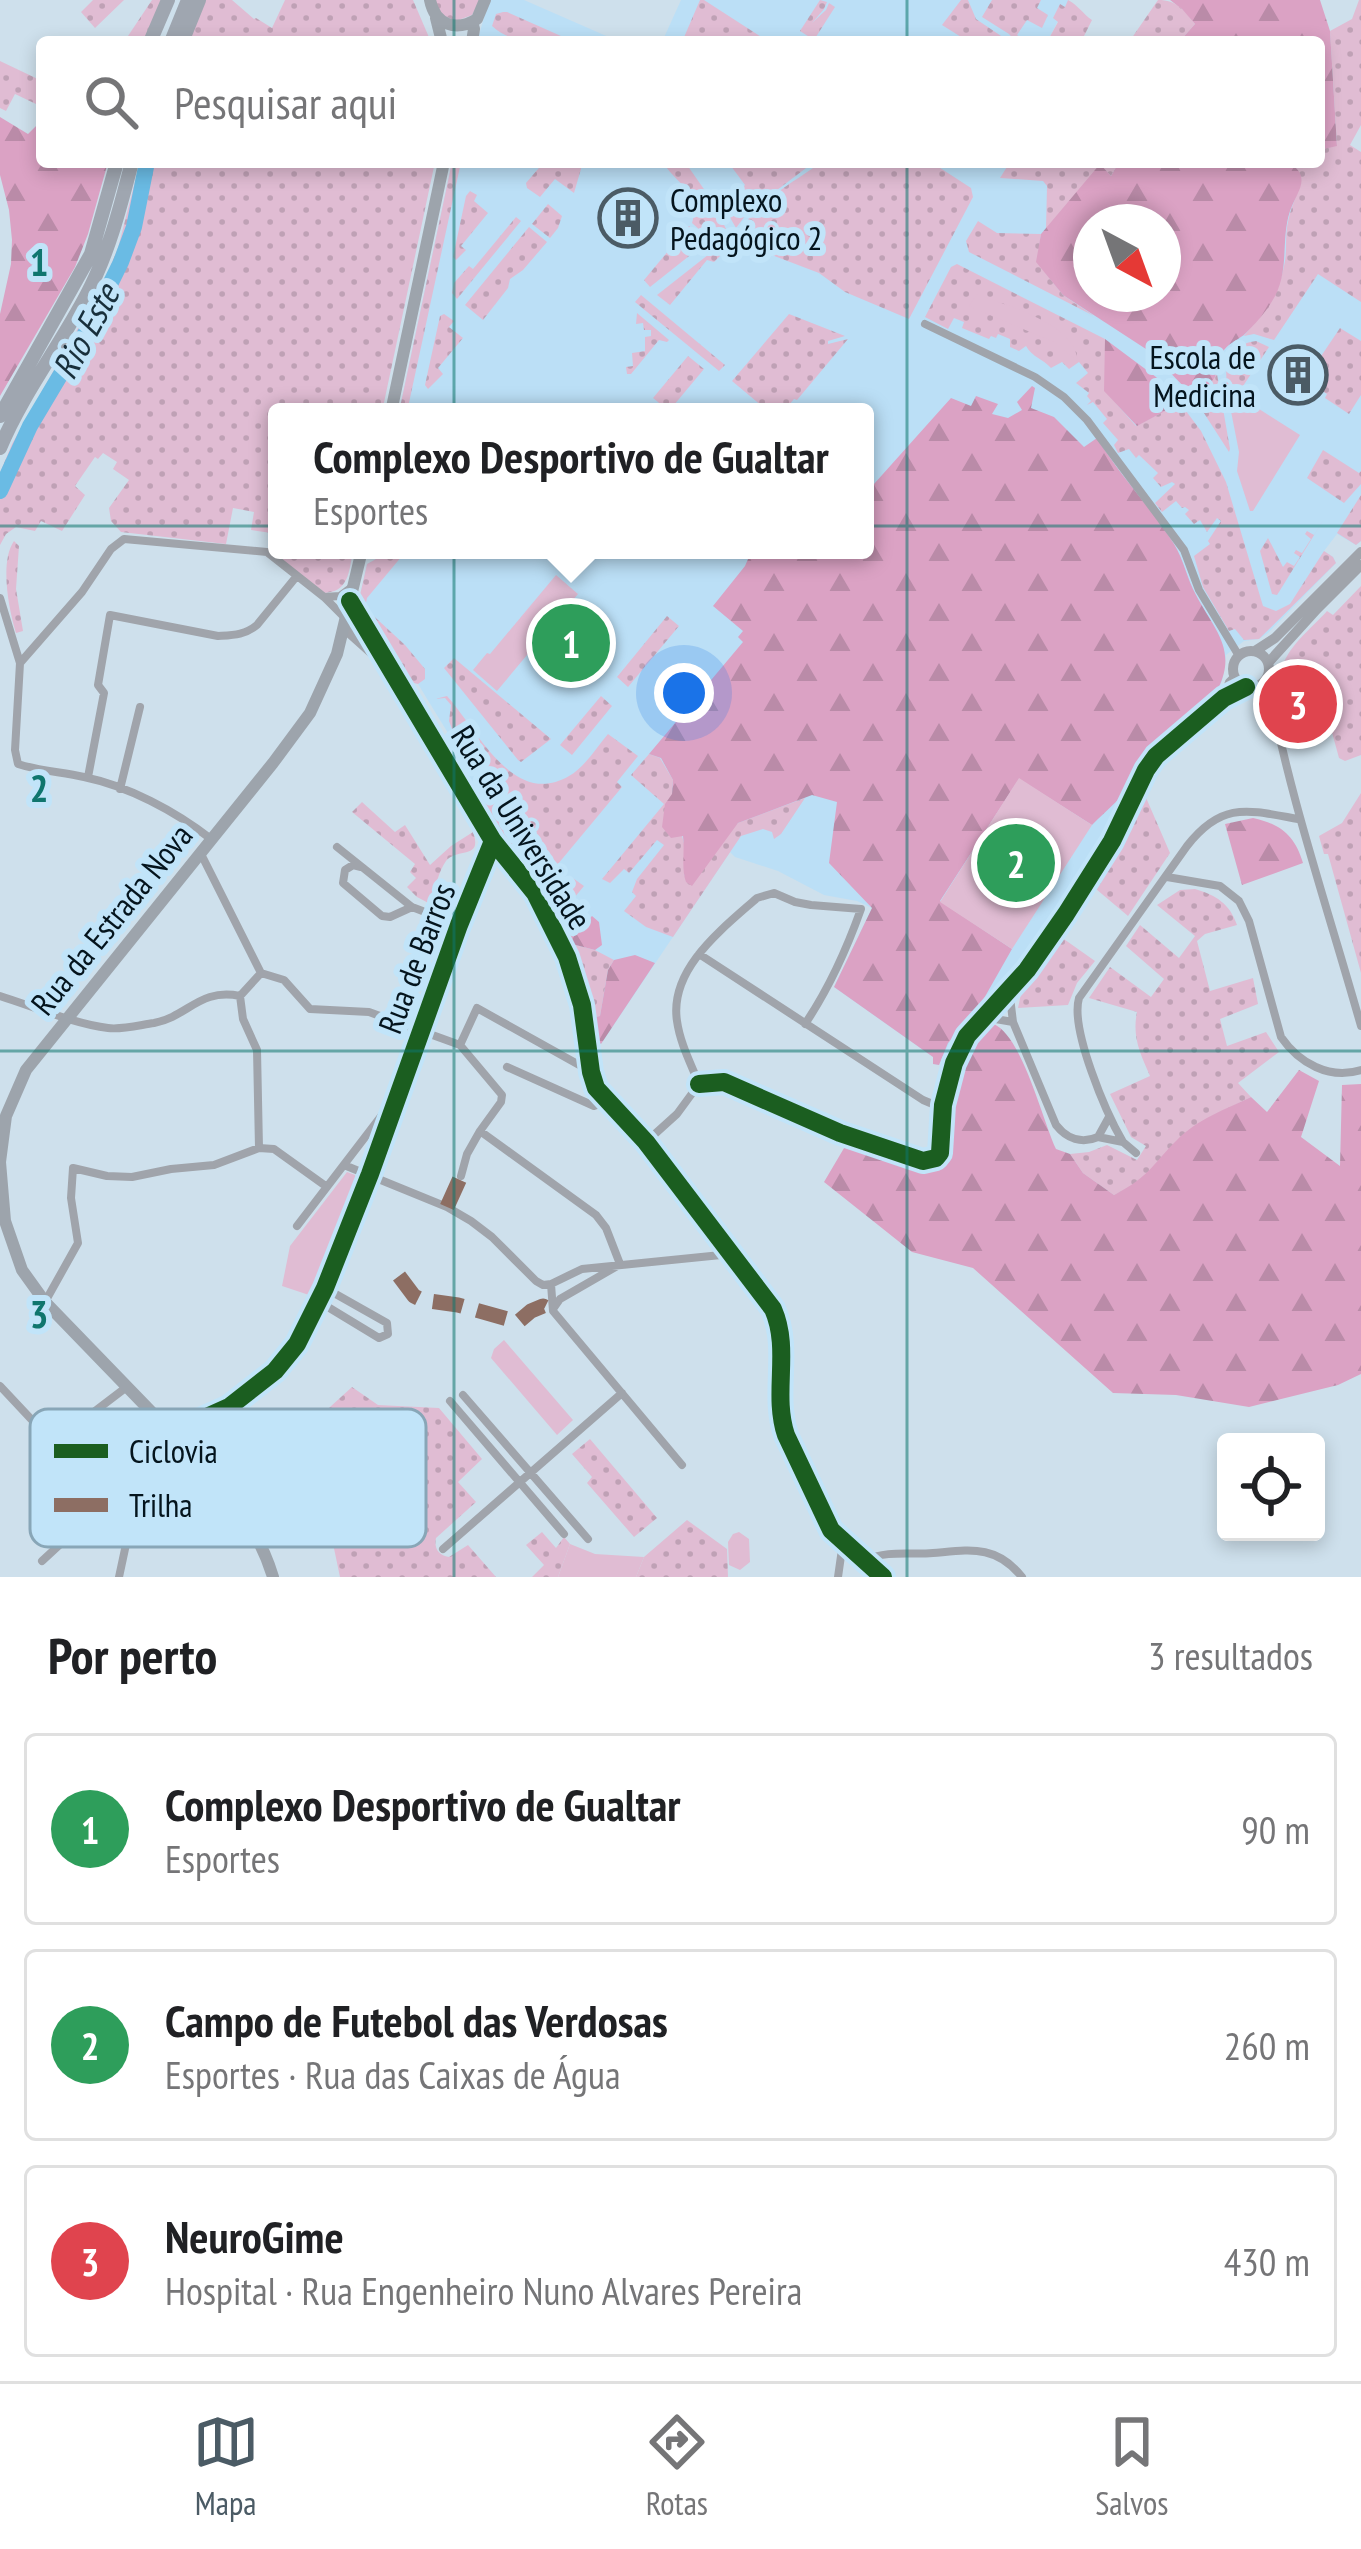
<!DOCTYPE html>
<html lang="pt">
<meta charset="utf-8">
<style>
:root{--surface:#fff;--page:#f6f6f6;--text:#202124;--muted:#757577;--line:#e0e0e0;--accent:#4b5b65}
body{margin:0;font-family:"PT Sans Narrow",sans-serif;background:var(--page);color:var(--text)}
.controls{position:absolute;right:36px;bottom:36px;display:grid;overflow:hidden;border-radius:12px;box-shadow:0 6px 18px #0003}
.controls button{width:108px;height:108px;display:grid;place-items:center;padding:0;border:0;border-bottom:3px solid var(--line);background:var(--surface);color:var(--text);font:60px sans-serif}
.compass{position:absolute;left:1073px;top:204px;width:108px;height:108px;border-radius:50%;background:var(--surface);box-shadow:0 6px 18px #0003;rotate:139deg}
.you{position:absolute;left:684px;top:693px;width:42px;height:42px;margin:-30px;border:9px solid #fff;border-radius:50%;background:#1a73e8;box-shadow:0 0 0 18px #1a73e833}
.badge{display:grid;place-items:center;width:78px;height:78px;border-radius:50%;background:var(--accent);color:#fff;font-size:39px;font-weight:700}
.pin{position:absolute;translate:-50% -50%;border:6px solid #fff;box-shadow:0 3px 12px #0006}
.popup{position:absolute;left:268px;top:403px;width:606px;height:156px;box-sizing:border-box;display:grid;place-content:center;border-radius:12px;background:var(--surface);filter:drop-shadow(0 3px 9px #0005);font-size:39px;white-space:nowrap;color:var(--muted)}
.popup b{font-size:45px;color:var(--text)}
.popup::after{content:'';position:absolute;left:50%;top:100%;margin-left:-24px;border:24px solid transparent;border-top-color:var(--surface)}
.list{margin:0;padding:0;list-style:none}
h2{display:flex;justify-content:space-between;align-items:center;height:156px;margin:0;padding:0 48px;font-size:51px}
h2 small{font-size:39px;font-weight:400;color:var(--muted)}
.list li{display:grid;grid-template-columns:78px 1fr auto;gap:36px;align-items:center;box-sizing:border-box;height:192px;margin:0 24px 24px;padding:0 24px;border:3px solid var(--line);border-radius:12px}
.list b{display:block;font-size:45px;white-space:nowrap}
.list p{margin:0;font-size:39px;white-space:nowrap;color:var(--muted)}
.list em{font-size:39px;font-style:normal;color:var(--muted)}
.icon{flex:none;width:66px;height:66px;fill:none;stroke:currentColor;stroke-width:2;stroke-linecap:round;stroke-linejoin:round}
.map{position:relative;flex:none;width:1361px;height:1577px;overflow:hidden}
.search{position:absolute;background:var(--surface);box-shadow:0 6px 18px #0003;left:36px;right:36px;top:36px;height:132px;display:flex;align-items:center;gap:30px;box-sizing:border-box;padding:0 42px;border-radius:12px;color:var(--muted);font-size:45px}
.sheet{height:804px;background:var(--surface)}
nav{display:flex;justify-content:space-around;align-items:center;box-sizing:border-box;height:168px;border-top:3px solid var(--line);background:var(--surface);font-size:33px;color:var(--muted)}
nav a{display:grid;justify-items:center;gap:6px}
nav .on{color:var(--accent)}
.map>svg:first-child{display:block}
.built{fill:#bbdff6;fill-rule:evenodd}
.grass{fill:url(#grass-dots)}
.forest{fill:url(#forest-firs);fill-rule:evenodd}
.green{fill:#e0bcd3}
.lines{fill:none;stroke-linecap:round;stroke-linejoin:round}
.river{stroke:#6abbe4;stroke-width:16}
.minor{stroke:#a0a4ab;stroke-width:8}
.tertiary{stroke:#a0a4ab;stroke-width:10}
.secondary{stroke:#9da4ac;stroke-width:12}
.primary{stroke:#9fa6b0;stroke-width:14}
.quiet{stroke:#8d6e63;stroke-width:15;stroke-dasharray:30 15;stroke-linecap:butt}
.cycleway-casing{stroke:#c1e4f9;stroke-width:26}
.cycleway{stroke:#1b5e20;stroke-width:18}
.grid{fill:none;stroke:#0f766e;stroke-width:3;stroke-opacity:0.55}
.labels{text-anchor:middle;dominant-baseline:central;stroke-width:12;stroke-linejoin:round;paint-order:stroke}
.poi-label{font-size:33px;fill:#04141d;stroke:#c1e4f9;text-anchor:start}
.street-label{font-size:33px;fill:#04141d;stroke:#c1e4f9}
.water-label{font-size:36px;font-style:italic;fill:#182f3b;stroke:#c1e4f9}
.key{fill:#c1e4f9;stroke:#88a6b7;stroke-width:3}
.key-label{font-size:33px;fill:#04141d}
.grid-label{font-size:39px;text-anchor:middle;font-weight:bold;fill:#0f766e;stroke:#c1e4f9;stroke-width:12;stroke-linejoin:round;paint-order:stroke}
</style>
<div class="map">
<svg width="1361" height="1577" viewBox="0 0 1361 1577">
<defs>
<pattern id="grass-dots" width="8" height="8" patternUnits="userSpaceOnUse" patternTransform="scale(3)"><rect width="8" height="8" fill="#e0bcd3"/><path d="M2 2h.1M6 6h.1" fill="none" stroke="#bfa1b5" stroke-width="1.8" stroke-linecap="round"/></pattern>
<pattern id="forest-firs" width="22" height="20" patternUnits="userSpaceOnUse" patternTransform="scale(3)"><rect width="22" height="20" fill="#dba2c4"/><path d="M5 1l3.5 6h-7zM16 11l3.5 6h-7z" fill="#ba8ba8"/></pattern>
</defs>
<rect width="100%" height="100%" fill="#cee0ec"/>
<path class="built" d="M489,0H524L620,42H477Z
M681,0H1069L1047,42H662Z
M1319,150L1361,186V541L1356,545L1337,534L1324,551L1333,557L1336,563L1268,633L1259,639L1244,641L1226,655L1222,681L1216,695L1147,760L1106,844L1022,968L954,1034L939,1065L933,1064V1057L834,987L872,908L857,901L824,895L778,871L735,857L730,852L601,1044L595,1040L591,1006L584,981L546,894L501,834L470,785L445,743L451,738L418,684L406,681L358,604L367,564L376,559L378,550H865V412H399L452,162H1098L1131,198L1273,162H1319ZM1091,222H1163V294H1091Z"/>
<path class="grass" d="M93,0H124L95,28L81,12Z
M152,0H161L143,42H124Z
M205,0H232L254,19L256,18L272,28L285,0H413L431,42H186Z
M434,0H480L472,15L456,21L440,14Z
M700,0H704L769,42H682Z
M820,0L827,2L824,9L812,23L826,10L829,3L835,7L814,40L800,31Z
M961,0H968L976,19L1010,42H969L942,25Z
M992,0H1041L1037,8L1048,15L1042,28L1027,20L1017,35L1028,42H1016L1009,34L982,17Z
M1068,0C1079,6 1083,14 1092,20L1081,42H1047L1058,22L1053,18L1060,4L1065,7Z
M1158,0C1177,0 1184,10 1195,24L1179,42H1129Z
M1359,0H1361V125L1350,145L1361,152V302L1318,274L1274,340L1254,334L1244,336C1265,309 1279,296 1285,261C1287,248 1285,235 1288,222C1294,194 1301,199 1296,167L1288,162H1319V150L1337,145L1330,31L1352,19Z
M503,12H507L570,40C545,45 513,45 492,26L496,14Z
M0,61L42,81V96L36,104L15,94L6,111L0,108Z
M140,162H435L382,412H277V550H353C349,572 349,593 322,593L269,549L271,533L251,530L254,512L233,508L226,544L121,532L111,521L109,508L129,480L113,469L117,462L103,453L98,459L95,457L75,486L85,495L62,531L41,521L35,531L16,527L6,534L0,545V473L12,444L103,284L118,248Z
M452,162H461L407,412H399Z
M544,162H583L574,193L555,179L540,197L527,188L526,183Z
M663,162H685L715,205L731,240L721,238L711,240L692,223C702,191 675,184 663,162Z
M728,162H814L748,212L736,228L720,200L728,204L745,185Z
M822,162H931L971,188L973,197L909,319L845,292L819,273L735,241C749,206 792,183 822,162Z
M1010,162H1119L1111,176L1100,165L1046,229L1047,186L1043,181L1000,178Z
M470,191L477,195L474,201L488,213L461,246L466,250L456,260L453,257L466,196Z
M548,204L562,216L558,228L550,238L532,224Z
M516,217L521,221L457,299L452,293L454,283L469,266L473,269Z
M978,221L997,233L1041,234L1037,262L1063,295L1094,316L969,252L966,241Z
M689,226L708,241L650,287L644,280Z
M529,227L547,242L523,270L510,279L508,288L483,320L465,305Z
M713,251L721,255L714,262L707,260L670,305L657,295Z
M957,264L1105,339V391L1136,426L1180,403L1201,431L1226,482L1263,606L1276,611L1290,604L1324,551L1333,557L1336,563L1259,639L1244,640L1235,629L1229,631L1203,587L1194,556L1210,544L1208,541L1221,521L1217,518L1207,532L1200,520L1194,524L1185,514L1189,510L1185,507L1182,508L1176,501L1162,512L1155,503L1175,484L1172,482L1161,487L1153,478L1158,473L1139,455L1136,458L1129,449L1118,453L1114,445L1118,440L1103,423L1107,419L1093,402L1087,405L1091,401L1087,396L1089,393L1076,383L1088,373L1079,362L1069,369L1062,362L1051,368C1043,359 1032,357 1026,346L1019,351L1010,347V339L998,334L996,338L991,336L989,339L962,328L964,322L954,318L948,329L925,317L951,267Z
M641,295L725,365L719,371L635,302Z
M637,313L669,340L667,342L659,340L631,374H627L626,367L633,366L632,353L645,351V337L651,336V330H644L643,323L636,324Z
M444,314L454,321L449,327L463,338L438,368L443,374L428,389L425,385L440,316Z
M789,314L845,336L828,341V344L848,339L797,400L794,399L783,412H769L732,381Z
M1340,328L1361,341V395L1349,414L1325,398L1327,394L1305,380Z
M1256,341L1269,347L1237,395L1228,396C1225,369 1222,346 1256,341Z
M688,356L704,369L669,411L653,398Z
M1217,374L1230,449L1229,452L1193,396L1210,383Z
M1323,450L1359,473L1361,471V484L1344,503L1307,478Z
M1361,495V541L1356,545L1337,533Z
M1324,519L1279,592L1277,595L1272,594L1260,551L1268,538L1283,567L1287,562L1294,566L1300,557L1294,553L1296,550L1302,553L1311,539L1305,534L1307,531L1314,535Z
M14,541L19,546L16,589L23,631L16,633C8,607 0,561 14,541Z
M378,550H407L367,598L365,608L405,645L425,669V679L418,684L406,681L358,604L367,564L376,559Z
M1361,586V755L1345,761L1339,758L1319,685L1312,677L1297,670L1291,679L1281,672C1285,648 1311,629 1327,611L1333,615Z
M667,616L679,626L628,687L617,677Z
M454,658L551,739L521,762L518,760L444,668Z
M447,696C477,729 513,809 569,776C585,767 596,748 608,734L638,756L617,782L622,787L543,882L537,881L501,834L477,795L485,784L452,729L449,721L451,705L445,698L435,699Z
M601,696L612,706L572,755L560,745Z
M649,754L660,758L673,780L672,794L686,852L684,876L738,823L805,798L781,834L774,839L772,832L763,829L741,836L673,937L646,927L624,911L636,896L632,892L637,879L664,845L657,840L629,873L624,869L610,883L602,879L664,804L631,775Z
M1144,793L1170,853L1128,916L1096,889L1121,846Z
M1361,793V973L1328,854H1324L1319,836L1342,823Z
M362,802L395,832L405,825L430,865L451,846L473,832C483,860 457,847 446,861C439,871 435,888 431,899L438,903L436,907L417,897L407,887L416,878L410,872L415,864L352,812Z
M570,876L584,886L564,910L568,918L558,920L546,894L558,879Z
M1195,889C1216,895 1230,904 1237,925L1205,934L1197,941L1210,991L1253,978L1258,1004L1220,1019L1227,1046L1266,1032L1279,1052L1238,1083L1251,1097L1210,1117L1142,1181L1114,1195L1083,1173L1070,1154L1089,1152L1107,1145L1137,1160L1146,1146L1131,1137L1110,1094L1150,1076C1140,1053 1132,1037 1137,1012L1089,998L1110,967L1151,997L1164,979L1126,946L1140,925L1179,958L1195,936L1157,905L1180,890Z
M1061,937L1095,961L1077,983L1068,1005L1018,1008L1022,989Z
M568,943L595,950L614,960L608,970L600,1016L592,1018L584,981Z
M352,1387L378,1405L439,1408L482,1459L458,1482L476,1502L436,1538C434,1548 438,1555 449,1557L468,1545L496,1577H340L327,1515L305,1507L312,1490L275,1457Z
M590,1439L657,1518L634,1537L587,1483L592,1477L572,1454Z
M687,1520L727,1549L728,1577H636L644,1557Z
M542,1532L556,1548L564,1537L570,1544L558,1577H532L544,1565L526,1545Z"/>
<path class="forest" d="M1170,0H1320L1330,31L1337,146L1319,150V42H1179L1195,24L1182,9Z
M0,117L28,134L42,120V162H108L88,234L75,267L0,396V314L11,264L12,240L9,210L0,175Z
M1119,162H1288C1313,177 1297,191 1290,211C1280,241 1291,273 1271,303C1265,313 1254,325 1246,333C1240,339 1230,342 1224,350C1218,358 1219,368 1215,377C1210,385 1201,390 1193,396L1149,351L1063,295L1036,262L1041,234L1100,164L1111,176ZM1091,222H1163V294H1091Z
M1105,339L1156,377L1180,403L1137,426L1104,391Z
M1032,386L1035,388L1031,408L1054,417L1084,447L1097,438C1120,476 1151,507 1174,544C1184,560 1187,579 1196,595C1213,628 1238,649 1218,689C1207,714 1177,728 1158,747C1149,757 1144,767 1137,777C1125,795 1107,810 1092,825L1019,779L940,901L1012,949L974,1016L948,1043L939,1065L933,1064V1057L834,987L872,908L829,863L837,802L812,795L738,823L692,886L686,882C681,869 685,851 683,836L671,838L662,827L665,804L672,794L673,780L661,758L649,754L743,642L738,637L743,631L713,606L745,566L752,550H865V478L874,484L951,398L971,406L976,396L998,404L992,414L1008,418L1022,410L1017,402Z
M1253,818C1281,824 1295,836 1303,863L1242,885L1225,824Z
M592,916L599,922L602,945L595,950L568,943L558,920L568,918L583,925Z
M635,955L655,963L601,1044L595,1040L592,1018L600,1016L608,970L614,960Z
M994,1024C1023,1038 1042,1119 1056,1149L1070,1154L1083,1173L1114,1195C1150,1176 1150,1167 1177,1140C1196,1120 1226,1109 1251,1097L1267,1112L1299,1070L1319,1081L1301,1137L1340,1166L1342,1085L1361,1084V1374L1338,1385L1249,1407L1176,1395L1113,1393L973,1268L912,1252L824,1182L847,1143L912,1168L936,1164C962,1125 937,1047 994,1024Z"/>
<path class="green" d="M977,294C1009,307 1075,323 1078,362L1056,343L969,306Z
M1237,395L1300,435L1253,511H1250L1237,471L1239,452L1228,396Z
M556,575L578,594L497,691L473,670L487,653L490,654Z
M1019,778L1092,825L1012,949L940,902Z
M347,1172L355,1175L359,1187L318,1290L309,1295L282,1286L290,1246Z
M504,1340L573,1420L557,1435L491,1358L494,1349Z
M739,1532L749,1539L750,1562L740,1570L729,1565L728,1542L733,1534Z
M570,1544L595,1554L644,1557L636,1577H558Z"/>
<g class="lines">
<path class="river" d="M0,491L30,426L89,327L121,262L134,227L147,162"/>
<path class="minor" d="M925,324L1035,377L1064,397L1087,420L1184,550L1199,590L1239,656
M0,598L20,663
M346,619L324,597L340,596L352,587
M1267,677C1289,796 1328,909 1361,1026
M1252,688L1271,710
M1224,698L1229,682L1234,677
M88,777L104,693L98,685L110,615L218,636C233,635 245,635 257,625L296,577
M120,789L140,707
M211,839C175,811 128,786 84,777C62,772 39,771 18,764L15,750L20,663L82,592L111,549L124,539L267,552L324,597
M337,847L412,907L459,925
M200,852L261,973L240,996L243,1019L257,1050L259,1148
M361,867L353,865L345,870L343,883L382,916L390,917L412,907
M1167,877L1220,886L1239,901L1249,921L1281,1037C1299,1063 1329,1080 1361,1070
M699,954L923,1100L935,1105H943
M261,973L284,980L310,1009L369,1012L460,1045L502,1095L501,1102L480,1131
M1009,989L1013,1022L1056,1125C1067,1139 1082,1144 1098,1137L1109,1117
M0,996C32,1006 75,1024 108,1028C121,1030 140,1025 154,1023C189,1016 199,988 240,996
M984,1017L1013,1022
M460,1045L477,1008L590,1071
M507,1067L594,1106L606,1102
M699,1084L724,1082L840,1133L923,1161L936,1158L940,1153L943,1105L954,1063L967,1036L1027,970L1066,914L1112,841L1146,770L1156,756L1224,698L1246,687
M699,1084C691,1064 680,1043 677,1021C669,969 722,929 757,898L774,893L795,902L811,905L861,909C846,951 830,987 805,1024
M1098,1137L1123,1142L1136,1153
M646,1142L677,1114L699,1084
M1123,1142C1106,1113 1070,1029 1079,998L1187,846C1222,801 1248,810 1298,819
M259,1148L274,1149L327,1187
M344,1165L447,1207L471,1221L492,1237L536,1281L543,1285L551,1284
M461,1176L467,1154L480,1131L596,1215L606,1228L620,1264
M297,1226L395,1098
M551,1284L553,1311L682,1465
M551,1284L582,1269L731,1254
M318,1301L379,1338L388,1334L387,1323L325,1288
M45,1302L78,1243L71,1198L73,1168L107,1176L132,1177L171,1169L214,1165L259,1148
M553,1309L560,1299L619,1265
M0,1386L46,1435L61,1437L128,1386
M463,1395L588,1539
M450,1401L564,1534
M166,1425L200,1420L229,1407L275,1371L297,1344L325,1288L370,1174L459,925L493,842
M107,1501L127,1525L128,1535L119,1577
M443,1549L622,1393
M865,1560C889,1550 909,1555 933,1553C969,1550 996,1544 1022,1577
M42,1561L107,1501L46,1435
M838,1577L843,1542"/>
<path class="tertiary" d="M350,601L493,841L535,893L567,957L582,1005L591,1072L596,1088L646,1142L773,1309C791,1350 772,1393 786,1435L831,1530L883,1577
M344,628L382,662
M1233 669a18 18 0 1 1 36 0a18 18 0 1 1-36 0Z
M1255,651L1275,638L1361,552
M1268,663L1317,609L1361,565"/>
<path class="secondary" d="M430,0C435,25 456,32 477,19L485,0
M436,18L442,42
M472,42L474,29L472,22
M391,412L444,162
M273,1577C263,1543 244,1514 223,1486L45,1302L22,1270L5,1221L0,1162L6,1116L26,1070L273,763L310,713L337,654L362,550"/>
<path class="primary" d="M150,42L168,0
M171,42L188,0
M182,42L199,0
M0,416L91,254L117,162
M0,448C23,393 60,346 87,294C109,252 120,208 132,162"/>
<path class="quiet" d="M447,1207L461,1176
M399,1276L414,1296L422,1300L458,1305L518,1322L531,1311L543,1306L553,1311"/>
<defs>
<path id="cycleway" d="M350,601L493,841L535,893L567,957L582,1005L591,1072L596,1088L646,1142L773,1309C791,1350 772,1393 786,1435L831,1530L883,1577
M699,1084L724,1082L840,1133L923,1161L936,1158L940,1153L943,1105L954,1063L967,1036L1027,970L1066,914L1112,841L1146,770L1156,756L1224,698L1246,687
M166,1425L200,1420L229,1407L275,1371L297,1344L325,1288L370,1174L459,925L493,841"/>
</defs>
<use href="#cycleway" class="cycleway-casing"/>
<use href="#cycleway" class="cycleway"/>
</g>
<path class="grid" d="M454,0V42M907,0V42M454,162V1577M907,162V1577M0,526H1361M0,1051H1361"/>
<defs>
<symbol id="building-ring" viewBox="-11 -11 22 22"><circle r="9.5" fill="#c1e4f9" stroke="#4b5b65" stroke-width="1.5"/><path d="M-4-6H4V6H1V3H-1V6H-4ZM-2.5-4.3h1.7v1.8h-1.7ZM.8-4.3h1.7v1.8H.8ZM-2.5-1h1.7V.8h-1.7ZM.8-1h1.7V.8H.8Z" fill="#4b5b65"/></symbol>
</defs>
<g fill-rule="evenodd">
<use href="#building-ring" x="595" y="185" width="66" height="66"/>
<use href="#building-ring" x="1265" y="342" width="66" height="66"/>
</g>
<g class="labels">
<g class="poi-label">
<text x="670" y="199">Complexo<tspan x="670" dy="38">Pedagógico 2</tspan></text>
<text x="1256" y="356" text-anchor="end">Escola de<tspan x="1256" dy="38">Medicina</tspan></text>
</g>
<g class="street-label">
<text transform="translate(522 827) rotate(58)">Rua da Universidade</text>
<text transform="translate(111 919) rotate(-51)">Rua da Estrada Nova</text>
<text transform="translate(416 958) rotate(-69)">Rua de Barros</text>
</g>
<g class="water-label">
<text transform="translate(85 331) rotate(-62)">Rio Este</text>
</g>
</g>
<rect x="30" y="1409" width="396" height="138" rx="18" class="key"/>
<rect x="54" y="1444" width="54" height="14" fill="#1b5e20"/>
<rect x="54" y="1498" width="54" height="14" fill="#8d6e63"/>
<g class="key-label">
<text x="129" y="1463">Ciclovia</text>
<text x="129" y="1517">Trilha</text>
</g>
<g class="grid-label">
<text x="39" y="276">1</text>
<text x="39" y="802">2</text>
<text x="39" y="1328">3</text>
</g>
</svg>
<div class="controls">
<button><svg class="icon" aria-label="locate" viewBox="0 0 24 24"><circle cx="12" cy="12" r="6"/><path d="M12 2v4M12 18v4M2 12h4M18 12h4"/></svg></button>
</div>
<svg class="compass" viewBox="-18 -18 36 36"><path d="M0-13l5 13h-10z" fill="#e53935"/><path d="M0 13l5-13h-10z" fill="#757577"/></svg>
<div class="you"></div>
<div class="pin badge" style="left:571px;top:643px;background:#2e9e5b">1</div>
<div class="popup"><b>Complexo Desportivo de Gualtar</b>Esportes</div>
<div class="pin badge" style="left:1016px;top:863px;background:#2e9e5b">2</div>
<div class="pin badge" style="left:1298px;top:704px;background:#e0444e">3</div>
<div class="search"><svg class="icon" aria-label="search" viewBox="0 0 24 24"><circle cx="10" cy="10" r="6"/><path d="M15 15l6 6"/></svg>Pesquisar aqui</div>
</div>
<section class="sheet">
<h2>Por perto<small>3 resultados</small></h2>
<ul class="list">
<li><span class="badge" style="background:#2e9e5b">1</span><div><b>Complexo Desportivo de Gualtar</b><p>Esportes</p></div><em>90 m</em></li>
<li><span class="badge" style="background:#2e9e5b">2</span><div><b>Campo de Futebol das Verdosas</b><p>Esportes · Rua das Caixas de Água</p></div><em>260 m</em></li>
<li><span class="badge" style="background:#e0444e">3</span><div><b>NeuroGime</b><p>Hospital · Rua Engenheiro Nuno Alvares Pereira</p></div><em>430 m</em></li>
</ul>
</section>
<nav>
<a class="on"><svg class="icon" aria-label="map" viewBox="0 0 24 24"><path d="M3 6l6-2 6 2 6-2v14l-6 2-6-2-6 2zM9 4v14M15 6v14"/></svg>Mapa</a>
<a><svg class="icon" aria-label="directions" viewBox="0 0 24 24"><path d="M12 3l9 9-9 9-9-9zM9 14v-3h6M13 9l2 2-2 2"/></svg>Rotas</a>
<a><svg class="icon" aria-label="saved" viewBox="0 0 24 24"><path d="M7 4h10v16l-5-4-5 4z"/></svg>Salvos</a>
</nav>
